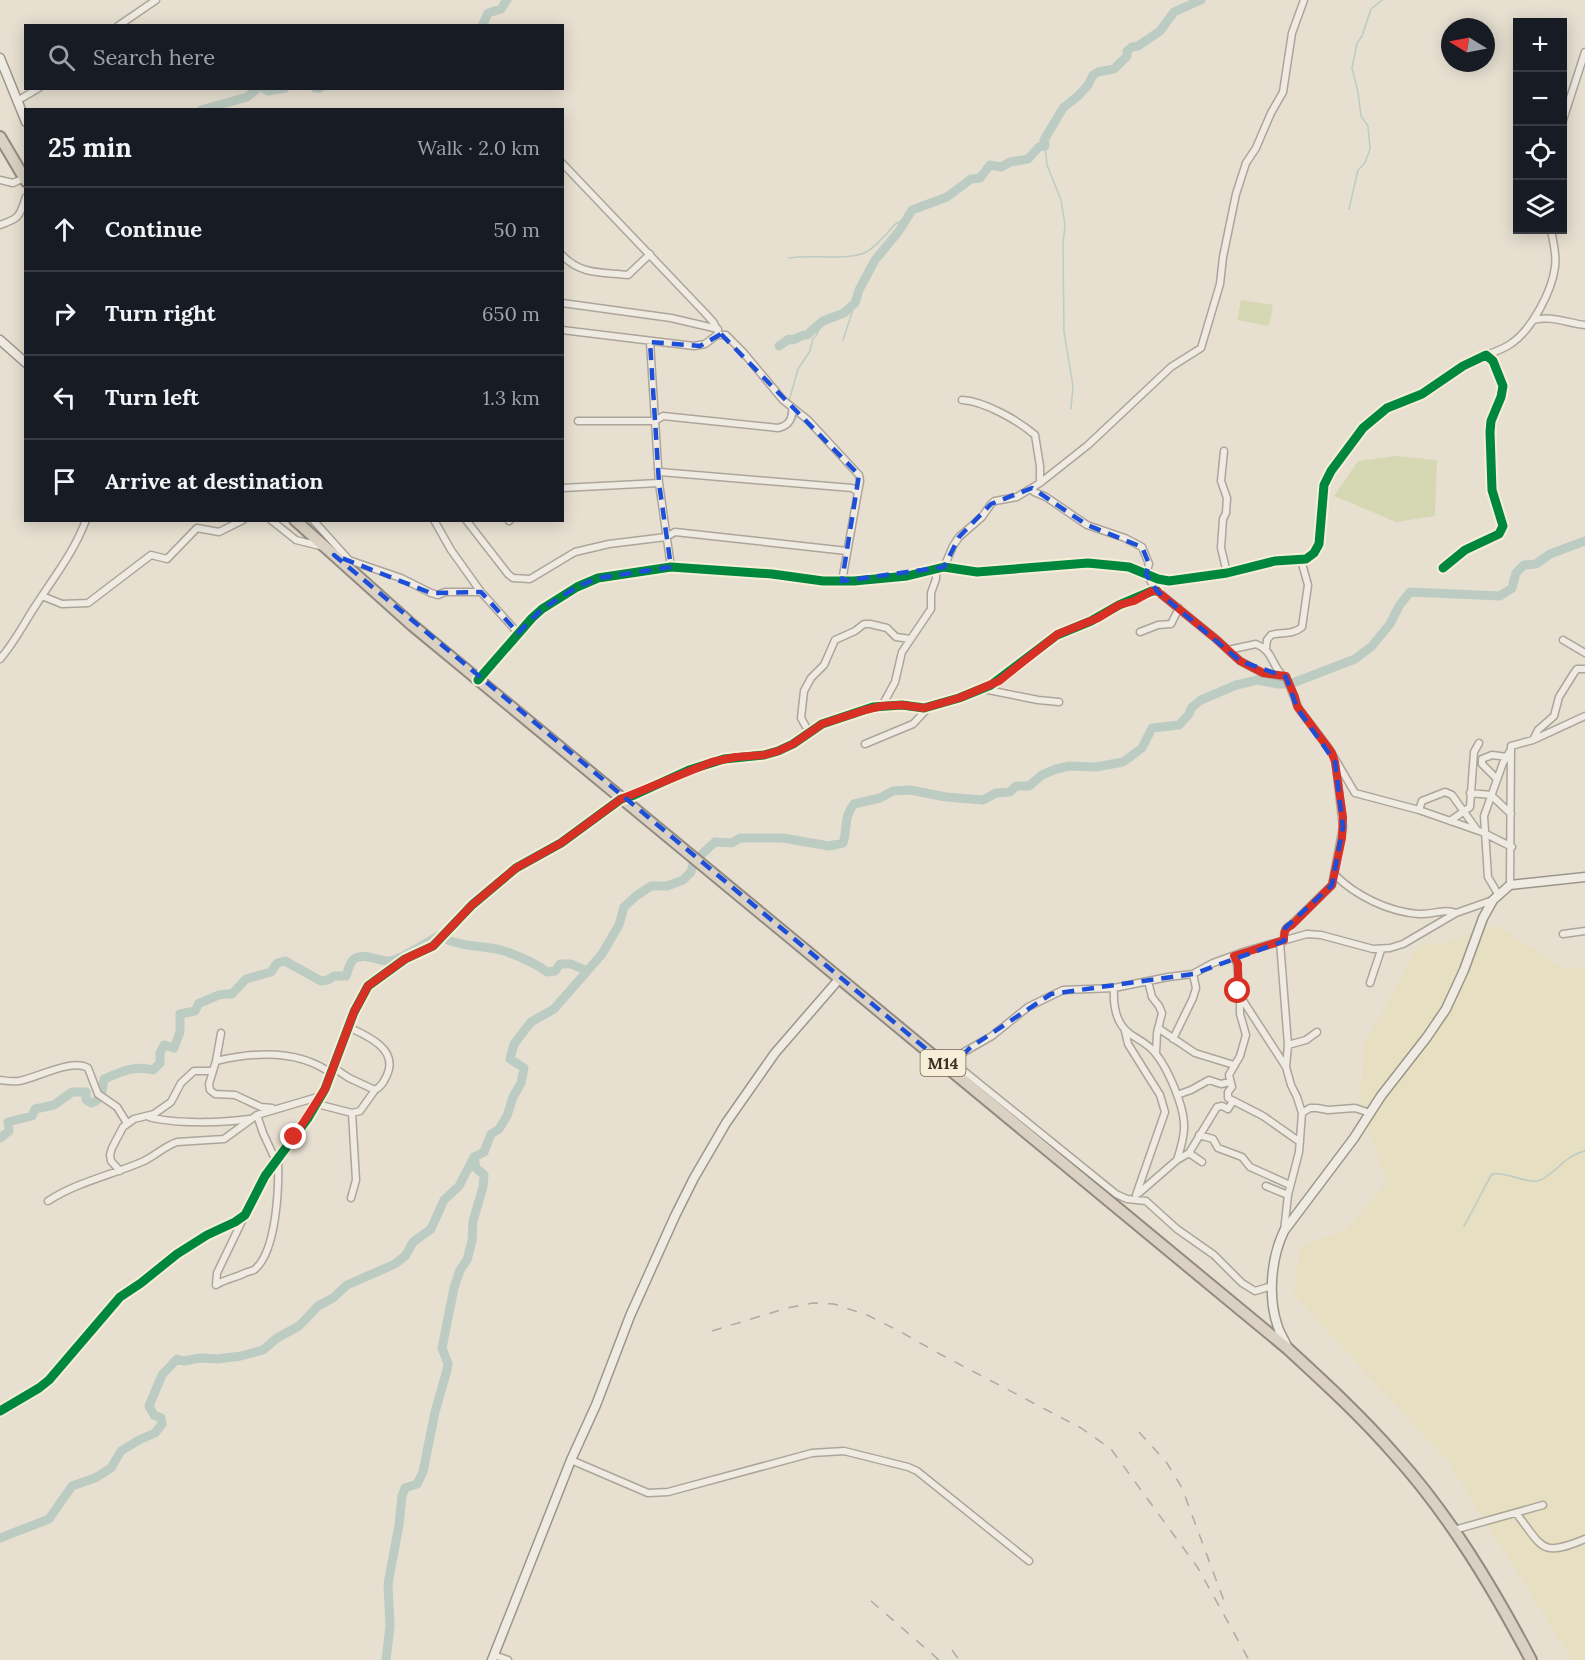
<!DOCTYPE html>
<meta charset="utf-8">
<style>
:root{--surface:#171b24;--page:#242831;--text:#f1f3f6;--muted:#9ea1a6;--line:#363941}
body{margin:0;font-family:Lora,serif;background:var(--page);color:var(--text)}
.controls{position:absolute;right:18px;top:18px;display:grid;overflow:hidden;border-radius:0px;box-shadow:0 3px 15px #0003}
.controls button{width:54px;height:54px;display:grid;place-items:center;padding:0;border:0;border-bottom:2px solid var(--line);background:var(--surface);color:var(--text);font:30px sans-serif}
.compass{position:absolute;left:1441px;top:18px;width:54px;height:54px;border-radius:50%;background:var(--surface);box-shadow:0 3px 15px #0003;rotate:280deg}
.stop{position:absolute;width:18px;height:18px;margin:-14px;border:4px solid #d93025;border-radius:50%;background:#fff}
.stop.end{background:#d93025;border-color:#fff;box-shadow:0 2px 6px #0008}
.list{margin:0;padding:0;list-style:none}
h2{display:flex;justify-content:space-between;align-items:center;height:78px;margin:0;padding:0 24px;font-size:26px}
h2 small{font-size:20px;font-weight:400;color:var(--muted)}
.list li{display:grid;grid-template-columns:39px 1fr auto;gap:18px;align-items:center;box-sizing:border-box;height:84px;padding:0 24px;border-top:2px solid var(--line)}
.list b{display:block;font-size:22px;white-space:nowrap}
.list em{font-size:20px;font-style:normal;color:var(--muted)}
.icon{flex:none;width:33px;height:33px;fill:none;stroke:currentColor;stroke-width:2;stroke-linecap:round;stroke-linejoin:round}
.map{position:relative;flex:none;width:1585px;height:1660px;overflow:hidden}
.search{position:absolute;background:var(--surface);box-shadow:0 3px 15px #0003;left:24px;top:24px;width:540px;height:66px;display:flex;align-items:center;gap:15px;box-sizing:border-box;padding:0 21px;border-radius:0px;color:var(--muted);font-size:22px}
.panel{position:absolute;background:var(--surface);box-shadow:0 3px 15px #0003;left:24px;top:108px;width:540px;height:414px;border-radius:0px}
.map>svg:first-child{display:block}
.farmland{fill:#e6dfc2}
.green{fill:#d6d7b3}
.lines{fill:none;stroke-linecap:round;stroke-linejoin:round}
.stream{stroke:#bcccc2;stroke-width:1.5}
.river{stroke:#bcccc2;stroke-width:9}
.street-casing{stroke:#ada599;stroke-width:9}
.secondary-casing{stroke:#9c958a;stroke-width:11}
.highway-casing{stroke:#928b80;stroke-width:14}
.street{stroke:#efebe3;stroke-width:6}
.secondary{stroke:#efebe3;stroke-width:8}
.highway{stroke:#dad1c2;stroke-width:10}
.rail{stroke:#afaaa2;stroke-width:1.5;stroke-dasharray:10 10;stroke-linecap:butt}
.cycleway-casing{stroke:#f7eed8;stroke-width:13}
.cycleway{stroke:#00873e;stroke-width:9}
.route{stroke:#d93025;stroke-width:8}
.marked{fill:none;stroke:#1d4ed8;stroke-width:4.5;stroke-dasharray:12 8;stroke-linejoin:round}
.labels{text-anchor:middle;dominant-baseline:central;stroke-width:6;stroke-linejoin:round;paint-order:stroke}
.shield{fill:#f7eed8;stroke:#756857;stroke-width:1.5}
.shield-label{font-size:16px;font-weight:bold;fill:#3d2e20}
</style>
<div class="map">
<svg width="1585" height="1660" viewBox="0 0 1585 1660">
<rect width="100%" height="100%" fill="#e7e0d1"/>
<path class="farmland" d="M1497,925L1562,968L1585,969V1660H1572L1447,1461L1294,1295L1300,1245L1346,1231L1386,1182L1360,1103L1364,1044L1419,945L1440,944Z"/>
<path class="green" d="M1241,300L1273,305L1269,326L1237,320Z
M1395,456L1437,460L1435,516L1396,522L1334,496L1358,461Z"/>
<g class="lines">
<path class="stream" d="M1045,146L1047,165L1061,200L1065,225L1063,244L1064,332L1073,386L1071,409
M1349,209L1358,170L1365,163L1370,149L1368,126L1361,116L1358,92L1352,68L1357,43L1362,36L1371,9L1382,0
M789,258C812,254 844,261 864,253C871,251 889,232 894,225L899,222H903
M843,340L855,303
M789,401L798,369L810,351L813,338L816,336L823,321
M792,422L796,418L794,414
M1464,1226C1474,1209 1482,1191 1492,1174C1507,1171 1522,1183 1538,1181C1551,1178 1565,1155 1585,1151"/>
<path class="river" d="M482,26L488,13L501,9L507,0
M263,88L268,91L285,88
M315,88H320
M201,110L247,97L258,88
M779,346L789,339L792,340L804,335H807L823,321L844,313L855,303L859,290L875,260L899,231L912,210L947,197L971,179L980,178L990,165L1001,167L1010,162L1028,159L1039,147L1045,146L1044,140L1063,108L1078,96L1088,85L1093,75L1098,72L1114,69L1127,56V51L1132,47L1138,46L1160,31L1174,12L1201,0
M701,855L715,842L732,843L740,838H783L829,846L843,843C848,828 843,818 854,804L880,798L893,791L910,790L946,797L983,800L996,793L1010,792L1016,786H1029L1042,775L1056,769L1069,766L1096,767L1123,762L1142,748L1152,728L1179,725L1189,714L1192,707L1201,700L1236,685L1258,680L1277,684H1290L1355,659L1372,646L1390,624L1399,606L1410,592L1500,596L1512,588L1516,573L1524,565L1536,564L1550,554L1585,541
M448,940C466,948 486,945 504,951C519,956 535,963 547,972L555,971L560,964H571L587,971
M0,1138L9,1131L8,1122L32,1116L35,1109L54,1105L72,1092H86V1100L91,1103C103,1100 102,1089 104,1079C121,1072 134,1065 153,1070L160,1063V1053L164,1045L174,1048L180,1032V1014L195,1011L199,1003C214,999 215,993 232,994L246,979L271,972L277,963L285,961L321,981L328,980L334,976H346C348,971 349,963 354,959C365,952 379,962 391,961C402,959 430,940 440,935
M0,1538L49,1519L72,1486L95,1478L111,1468L121,1451L139,1440L155,1433L162,1424L161,1418L154,1415L149,1406L162,1375L177,1359L184,1361L200,1358L217,1359L241,1356L263,1350L277,1338L299,1326L318,1306L333,1298L347,1285L395,1264L406,1255L413,1242L431,1229L444,1200L459,1186L474,1157L484,1152L491,1134L499,1129L507,1116L513,1097L521,1083L524,1068L510,1059L514,1044L531,1022L554,1009L602,954L619,925L624,907L636,896L651,886H667L683,880L691,872L693,864
M386,1660L390,1626L388,1584L399,1525L402,1496L405,1488L417,1484L423,1472L435,1412L447,1370L448,1364L442,1348L454,1288L460,1270L467,1260L472,1241L473,1221L483,1187L484,1175L476,1168L474,1157"/>
<defs>
<path id="street" d="M118,26L156,0
M17,101L39,88
M1562,123L1585,52
M562,163L706,314L714,323L719,334
M0,180L13,183L24,178
M0,225C20,218 19,217 26,197
M562,255C580,275 603,272 628,275L650,254
M562,303L671,318L718,329
M1534,320C1551,315 1567,323 1585,325
M562,330L694,346L705,344L717,335H726L743,352L783,400L808,420L859,475L860,481L842,581
M650,342L659,483L671,567
M1486,355C1495,352 1504,349 1512,343C1532,329 1552,291 1555,267C1557,254 1553,242 1551,230
M962,400C984,401 1019,421 1035,435L1040,466V483
M578,421H655L663,416L778,428C789,426 793,418 792,408
M1224,451L1221,481L1227,498L1226,513L1223,519L1221,548L1227,573
M660,472L852,488L858,492
M562,488L659,483
M1032,488L1034,492L1046,497L1087,525L1125,538L1142,547L1149,564L1146,574L1157,591L1216,639L1240,661L1263,673L1286,677L1299,709L1328,747L1355,793L1419,810L1482,832L1512,847
M271,520L296,540L324,547
M313,520L349,560
M434,520L451,550L481,592L518,633
M466,520L508,574L513,578L530,579L575,552L609,544L666,537L675,532L847,551
M509,521L510,520
M343,558L401,578L431,593L438,595L445,592H481
M944,567L953,546L959,537L982,517L991,504L995,501L1017,497L1040,483L1088,445L1171,367L1201,348L1220,284L1223,257L1236,194L1246,163L1256,148L1271,113L1283,92L1292,33L1304,0
M42,596L62,604L88,603L151,555L167,559L197,528L219,532L243,520
M1140,632L1158,625L1171,624L1179,608
M1563,640L1585,653
M1266,648L1267,640L1271,635C1282,632 1293,635 1302,627L1308,585L1301,560
M1228,650L1256,644C1274,652 1270,662 1282,675
M0,659C15,642 24,623 36,605C54,577 74,552 86,520
M478,680L532,618L542,609L577,587L598,578L671,567L772,574L823,581H854L907,576L944,567L977,572L1088,563L1129,567L1158,579L1169,581L1227,573L1275,561L1306,559L1314,553L1319,544L1324,485L1331,471L1363,428L1387,408L1422,394L1463,366L1486,355L1493,361L1503,386L1501,397L1491,421L1490,432L1492,490L1503,526L1499,534L1465,550L1443,568
M983,689L1038,700L1059,702
M882,706L895,682L902,652L931,609V593L936,579V569
M809,732L801,718L804,691L811,678L824,665L835,640L855,631L864,624H870L887,628L896,637L911,639
M1533,740L1538,730L1554,716L1559,697L1574,673L1577,669H1585
M865,744L913,724L929,707
M1497,779L1482,764V759L1492,755L1507,757
M1470,793L1491,795L1511,814
M1419,810L1422,801L1445,792L1452,795L1477,830
M1450,821L1470,807L1474,752L1479,743
M1335,875C1356,896 1389,912 1419,914C1433,915 1443,908 1456,913
M1510,885L1511,746L1533,740L1585,716
M1498,894L1488,877L1484,816L1503,763L1510,751
M1563,934L1585,931
M1284,941C1284,933 1284,928 1291,925L1332,885L1343,827L1336,765
M1280,942L1288,1045L1286,1067L1291,1085L1297,1097L1302,1113L1299,1152L1288,1195L1284,1231
M1234,956L1237,964L1240,996L1286,1067
M1148,981L1152,997L1159,1006L1162,1013L1157,1033L1156,1053
M1370,983L1381,950
M1114,988C1113,1005 1115,1023 1130,1034C1139,1040 1150,1045 1156,1054C1168,1069 1183,1104 1184,1123C1185,1135 1181,1148 1177,1160
M1240,996V1014L1246,1035L1240,1056L1229,1075L1232,1087L1228,1092V1098L1263,1116L1300,1142
M1158,1028L1195,1053L1234,1065
M1125,1031L1128,1044L1160,1095L1165,1112L1136,1195
M221,1033L216,1061L209,1084L210,1090L215,1094L235,1095L261,1107L272,1108
M1173,1039L1193,998L1196,988L1193,974
M1288,1045L1306,1040L1317,1032
M216,1061C254,1052 299,1049 332,1074
M954,1063L1116,1194L1127,1199L1146,1201L1177,1229L1214,1255L1242,1283L1255,1291L1272,1286
M334,1068L349,1078L375,1090C382,1086 384,1081 387,1075C399,1049 366,1035 348,1027
M949,1068L964,1052L992,1036L1028,1007L1063,990L1114,988L1168,977L1193,974L1213,963L1246,951L1307,934L1321,935L1373,949L1390,948L1403,944L1456,913L1493,900
M0,1080C7,1081 12,1082 19,1081C37,1078 72,1058 88,1068L98,1094L117,1107L127,1123
M1177,1095L1191,1090L1209,1080L1221,1084L1230,1082
M317,1104L352,1113L356,1180L351,1198
M352,1113L360,1111L375,1090
M1302,1113L1310,1108H1317L1328,1110L1355,1108L1370,1113
M257,1115L263,1133L276,1161
M149,1117C174,1124 222,1123 249,1119
M1199,1135L1213,1139L1218,1148L1242,1157L1250,1167L1290,1185
M1189,1153L1202,1162
M120,1171L111,1161L110,1155L112,1148L123,1127L134,1119L154,1114L171,1102L181,1083L194,1071H213
M1266,1186L1288,1195
M1139,1193L1177,1160L1189,1153L1217,1107L1222,1106L1228,1109L1233,1101
M48,1201C77,1182 112,1175 144,1161C156,1155 165,1146 177,1142L224,1139L257,1115L321,1096
M216,1285C225,1279 235,1278 245,1273C246,1272 252,1271 254,1270C277,1252 279,1186 278,1159
M216,1285L217,1273L243,1219
M0,1411L39,1388L49,1380L120,1297L141,1283L177,1254L207,1235L235,1222L245,1215L265,1176L308,1118L325,1089L354,1012L368,986L405,959L433,946L472,905L516,868L561,843L621,799L632,796L689,770L724,759L764,755L778,751L793,744L822,724L873,707L902,705L924,708L959,698L991,685L1057,635L1091,621L1119,605L1152,591H1157
M571,1460L648,1493L668,1492L812,1453L844,1451L908,1467L917,1471L1029,1561
M1516,1513C1543,1547 1540,1558 1585,1539
M1454,1530L1543,1505
M494,1655L508,1660"/>
<path id="secondary" d="M0,58L26,122
M0,340L26,363
M1287,1346C1284,1339 1279,1332 1277,1324C1268,1296 1271,1258 1284,1231L1354,1138L1381,1096L1427,1037L1446,1009L1464,970L1483,918L1493,900L1510,885L1585,877
M492,1660L571,1460L596,1405L630,1316L675,1216L694,1178L726,1123L775,1053L840,978"/>
<path id="highway" d="M0,137L26,181
M295,520L412,625L1288,1349C1325,1383 1362,1417 1395,1455C1450,1516 1493,1588 1531,1660"/>
</defs>
<use href="#street" class="street-casing"/>
<use href="#secondary" class="secondary-casing"/>
<use href="#highway" class="highway-casing"/>
<use href="#street" class="street"/>
<use href="#secondary" class="secondary"/>
<use href="#highway" class="highway"/>
<path class="rail" d="M712,1331L787,1308L813,1303L834,1304L867,1315L899,1331L938,1353L1081,1428L1111,1449L1198,1568L1249,1660
M1139,1432L1167,1463L1182,1488L1224,1601
M871,1601L939,1660
M952,1650L959,1660"/>
<defs>
<path id="cycleway" d="M478,680L532,618L542,609L577,587L598,578L671,567L772,574L823,581H854L907,576L944,567L977,572L1088,563L1129,567L1158,579L1169,581L1227,573L1275,561L1306,559L1314,553L1319,544L1324,485L1331,471L1363,428L1387,408L1422,394L1463,366L1486,355L1493,361L1503,386L1501,397L1491,421L1490,432L1492,490L1503,526L1499,534L1465,550L1443,568
M0,1411L39,1388L49,1380L120,1297L141,1283L177,1254L207,1235L235,1222L245,1215L265,1176L308,1118L325,1089L354,1012L368,986L405,959L433,946L472,905L516,868L561,843L621,799L632,796L689,770L724,759L764,755L778,751L793,744L822,724L873,707L902,705L924,708L959,698L991,685L1057,635L1091,621L1119,605L1152,591H1157"/>
</defs>
<use href="#cycleway" class="cycleway-casing"/>
<use href="#cycleway" class="cycleway"/>
</g>
<g class="lines">
<path class="route" d="M294,1137L325,1089L354,1012L368,986L405,959L433,946L472,905L516,868L561,843L621,799L712,762L736,757L764,755L778,751L793,744L822,724L865,710L882,706L902,705L924,708L959,698L999,681L1058,634L1098,618L1119,605L1134,601L1152,591H1157L1216,639L1240,661L1263,673L1286,676L1295,697L1297,706L1332,753L1335,762L1343,817L1342,838L1332,885L1292,925C1284,928 1284,933 1284,940L1234,956L1238,964V991"/>
</g>
<path class="marked" d="M721,334L859,475L842,581L944,567L959,537L991,504L1032,488L1087,525L1142,547L1149,564L1146,574L1157,591L1240,661L1286,677L1297,708L1335,762L1343,827L1332,885L1285,928L1284,941L1193,974L1051,994L971,1047L949,1068L334,555L431,593L481,592L518,633L542,609L577,587L598,578L671,567L659,483L650,342L700,346Z"/>
<g class="labels">
<rect class="shield" x="920.5" y="1050" width="45" height="26" rx="4.5"/>
<g class="shield-label">
<text x="943" y="1063">M14</text>
</g>
</g>
</svg>
<div class="controls">
<button>+</button>
<button>−</button>
<button><svg class="icon" aria-label="locate" viewBox="0 0 24 24"><circle cx="12" cy="12" r="6"/><path d="M12 2v4M12 18v4M2 12h4M18 12h4"/></svg></button>
<button><svg class="icon" aria-label="layers" viewBox="0 0 24 24"><path d="M12 4l9 5-9 5-9-5zM3 14l9 5 9-5"/></svg></button>
</div>
<svg class="compass" viewBox="-18 -18 36 36"><path d="M0-13l5 13h-10z" fill="#e53935"/><path d="M0 13l5-13h-10z" fill="#9ea1a6"/></svg>
<div class="stop" style="left:1238px;top:991px"></div>
<div class="stop end" style="left:294px;top:1137px"></div>
<div class="search"><svg class="icon" aria-label="search" viewBox="0 0 24 24"><circle cx="10" cy="10" r="6"/><path d="M15 15l6 6"/></svg>Search here</div>
<section class="panel">
<h2>25 min<small>Walk · 2.0 km</small></h2>
<ul class="list">
<li><svg class="icon" aria-label="ahead" viewBox="0 0 24 24"><path d="M12 20V5M6 11l6-6 6 6"/></svg><div><b>Continue</b></div><em>50 m</em></li>
<li><svg class="icon" aria-label="right" viewBox="0 0 24 24"><path d="M7 20v-9h11M14 6l5 5-5 5"/></svg><div><b>Turn right</b></div><em>650 m</em></li>
<li><svg class="icon" aria-label="left" viewBox="0 0 24 24"><path d="M17 20v-9H6M10 6l-5 5 5 5"/></svg><div><b>Turn left</b></div><em>1.3 km</em></li>
<li><svg class="icon" aria-label="arrive" viewBox="0 0 24 24"><path d="M6 21V4h12l-3 4 3 4H6"/></svg><div><b>Arrive at destination</b></div></li>
</ul>
</section>
</div>
